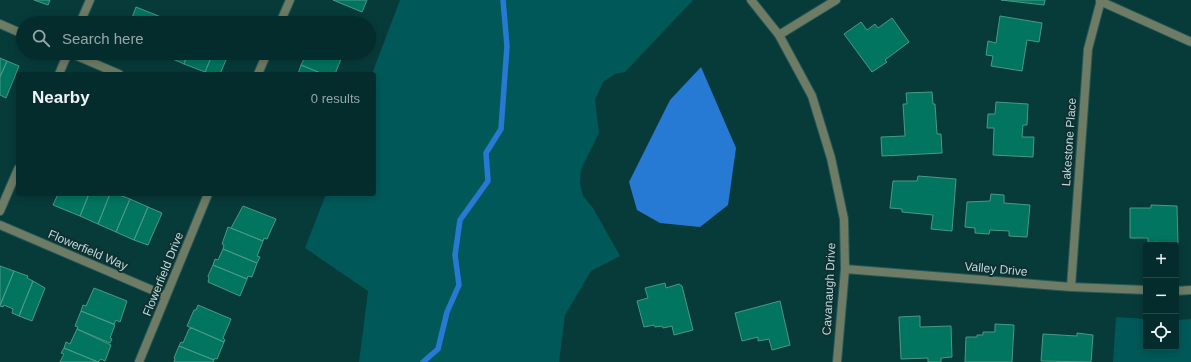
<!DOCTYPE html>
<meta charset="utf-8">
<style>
:root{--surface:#052c2c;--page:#0e3434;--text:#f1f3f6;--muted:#97a7a9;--line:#264848}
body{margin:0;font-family:Arial,sans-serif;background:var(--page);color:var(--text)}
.controls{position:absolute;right:12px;bottom:12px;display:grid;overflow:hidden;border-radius:4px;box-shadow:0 2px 10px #0003}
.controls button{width:36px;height:36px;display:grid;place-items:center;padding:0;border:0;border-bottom:1px solid var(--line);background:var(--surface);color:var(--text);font:20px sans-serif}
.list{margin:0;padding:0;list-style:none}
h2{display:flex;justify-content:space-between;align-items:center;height:52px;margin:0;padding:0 16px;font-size:17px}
h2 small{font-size:13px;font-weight:400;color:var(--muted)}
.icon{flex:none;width:22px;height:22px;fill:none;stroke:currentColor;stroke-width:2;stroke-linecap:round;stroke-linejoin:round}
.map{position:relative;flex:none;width:1191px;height:362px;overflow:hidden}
.search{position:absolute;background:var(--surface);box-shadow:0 2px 10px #0003;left:16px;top:16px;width:360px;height:44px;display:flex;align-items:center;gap:10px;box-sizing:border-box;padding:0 14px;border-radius:22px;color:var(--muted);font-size:15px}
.panel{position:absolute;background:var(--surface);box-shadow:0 2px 10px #0003;left:16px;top:72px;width:360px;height:124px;border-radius:4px}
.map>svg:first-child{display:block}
.green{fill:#005958}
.water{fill:#267ad4}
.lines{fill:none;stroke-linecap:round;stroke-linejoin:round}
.stream{stroke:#267ad4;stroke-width:5.5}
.building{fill:#027560;stroke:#499984}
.minor-casing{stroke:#265857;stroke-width:10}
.tertiary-casing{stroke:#265857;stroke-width:10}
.minor{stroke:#6e7c65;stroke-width:8}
.tertiary{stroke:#6e7c65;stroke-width:8}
.labels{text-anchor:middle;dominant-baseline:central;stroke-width:4;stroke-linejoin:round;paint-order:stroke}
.street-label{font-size:12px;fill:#b4dddb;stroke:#122e2e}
</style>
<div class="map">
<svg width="1191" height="362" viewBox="0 0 1191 362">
<rect width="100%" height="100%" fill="#073b3a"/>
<path class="green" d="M400,0H693L625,72L615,74L603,82L595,100L599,133L581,169L580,183L583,196L593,208L620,256L591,271L565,315L559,362H359L368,291L305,248L326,194H374V74H372Z
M1116,317L1146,319V347H1176V320L1191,319V362H1113Z"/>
<path class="water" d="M701,67L736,148L728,205L700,227L660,223L637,210L629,182L670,100Z"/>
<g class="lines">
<path class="stream" d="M423,362L438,349L447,312L459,285L455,255L460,220L488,181L486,153L501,129L507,46L503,0"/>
</g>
<path class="building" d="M34,0H50L48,5Z
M333,0H367L362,12Z
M1001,0H1045L1044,5Z
M136,7L161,17L159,23H130Z
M1000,16L1042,23L1039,42L1027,40L1022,71L991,66L993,56L986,55L988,41L996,43Z
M161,17L176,23H159Z
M892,18L909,42L885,60L887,62L872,72L844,34L861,22L867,30L875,24L878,28Z
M158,53H167L166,56Z
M167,53H188L184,64L166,56Z
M188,53H213L205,72L184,64Z
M213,53H229L220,74L205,72Z
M307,53H326L341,59L335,74H323L301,65Z
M326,53H343L341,59Z
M0,58L7,61L0,77Z
M7,61L19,66L6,98L0,95V77Z
M301,65L323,74H298Z
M932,92L933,104H935L937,134H941L942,153L882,156L881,137L905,136L903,104H907L906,93Z
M996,102L1028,104L1027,125H1023L1022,137H1034L1033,157L993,155L994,128H987L988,114H995Z
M918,176L956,179L952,231L931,229L933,215L902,212V209L890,208L893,181H917Z
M58,194H89L80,216L53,205Z
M89,194H110L98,224L80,216Z
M110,194H117L130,199L116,232L98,224Z
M991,194L1004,195V203L1030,205L1027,237L1009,236V231L990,230L989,234L975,233V228L965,227L967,202L990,201Z
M130,199L148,207L134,240L116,232Z
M1151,205L1177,206L1178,245H1158L1157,242L1148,243V238H1130V208H1151Z
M243,206L276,219L267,239L264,238L263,241L231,228Z
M148,207L162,213L148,245L134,240Z
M228,227L263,241L257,256L260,257L257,263L223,249L224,245L222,244Z
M223,249L257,263L252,277L248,276L247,279L213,265L215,259L218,260Z
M213,265L247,279L240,296L208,282L209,278L208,276Z
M0,266L14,271L0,305Z
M14,271L28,276L27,278L33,281L19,316L12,313L13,309L4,305L3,307L0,306Z
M33,281L45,288L32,321L19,316Z
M665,283L666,288L679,284L682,286L693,330L674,335L672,326L663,328L662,326L655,327L654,325L644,327L637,301L648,298L645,288Z
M94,288L127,301L120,322L116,320L114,324L81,311L83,305L86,306Z
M780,301L790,345L772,350L769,339L758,341V337L742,341L735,313Z
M198,305L231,319L223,338L225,340L224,342L187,326L194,310H196Z
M81,311L115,325L110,338L112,339L110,343L77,329L78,327L75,326Z
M920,316V327L951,326L952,357L941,358V362H928V358L901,359L899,317Z
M995,324L1014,325L1012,362H965L966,337H977V335H983V332H995Z
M192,328L224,342L217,359L215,358L214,360L179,346L181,342L183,343L189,329Z
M77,329L111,345L105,361L101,359L98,362L64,348L66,342L70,344Z
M1077,333L1093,335L1091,362L1041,361L1043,334L1077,336Z
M179,346L214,360L213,362H174L175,359L174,358Z
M64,348L98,362H60L64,354L61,353Z"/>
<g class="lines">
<defs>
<path id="minor" d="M1100,1L1191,42
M80,23L90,0
M280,23L290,0
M0,24L23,34
M779,35L836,0
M70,53L119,74
M59,74L68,53
M258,74L267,53
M0,211L18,169
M0,225L166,296
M845,269L1071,287L1146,290
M1071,287L1088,49L1101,0
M1176,291L1191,290
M139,362L208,194"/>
<path id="tertiary" d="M751,0L779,35L812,96L831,158L844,219L845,269L837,362"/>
</defs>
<use href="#minor" class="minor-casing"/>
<use href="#tertiary" class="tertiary-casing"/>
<use href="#minor" class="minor"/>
<use href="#tertiary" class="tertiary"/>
</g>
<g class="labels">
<g class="street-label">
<text transform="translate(1069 142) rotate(-86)">Lakestone Place</text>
<text transform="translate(88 250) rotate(23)">Flowerfield Way</text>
<text transform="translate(996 269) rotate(5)">Valley Drive</text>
<text transform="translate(163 274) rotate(-68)">Flowerfield Drive</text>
<text transform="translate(829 289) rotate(-87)">Cavanaugh Drive</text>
</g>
</g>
</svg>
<div class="controls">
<button>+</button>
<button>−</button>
<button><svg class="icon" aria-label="locate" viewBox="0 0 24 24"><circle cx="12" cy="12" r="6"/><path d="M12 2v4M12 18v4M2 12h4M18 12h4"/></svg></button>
</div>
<div class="search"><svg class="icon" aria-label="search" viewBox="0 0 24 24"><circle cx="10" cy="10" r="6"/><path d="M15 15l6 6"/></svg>Search here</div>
<section class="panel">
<h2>Nearby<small>0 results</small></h2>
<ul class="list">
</ul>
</section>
</div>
